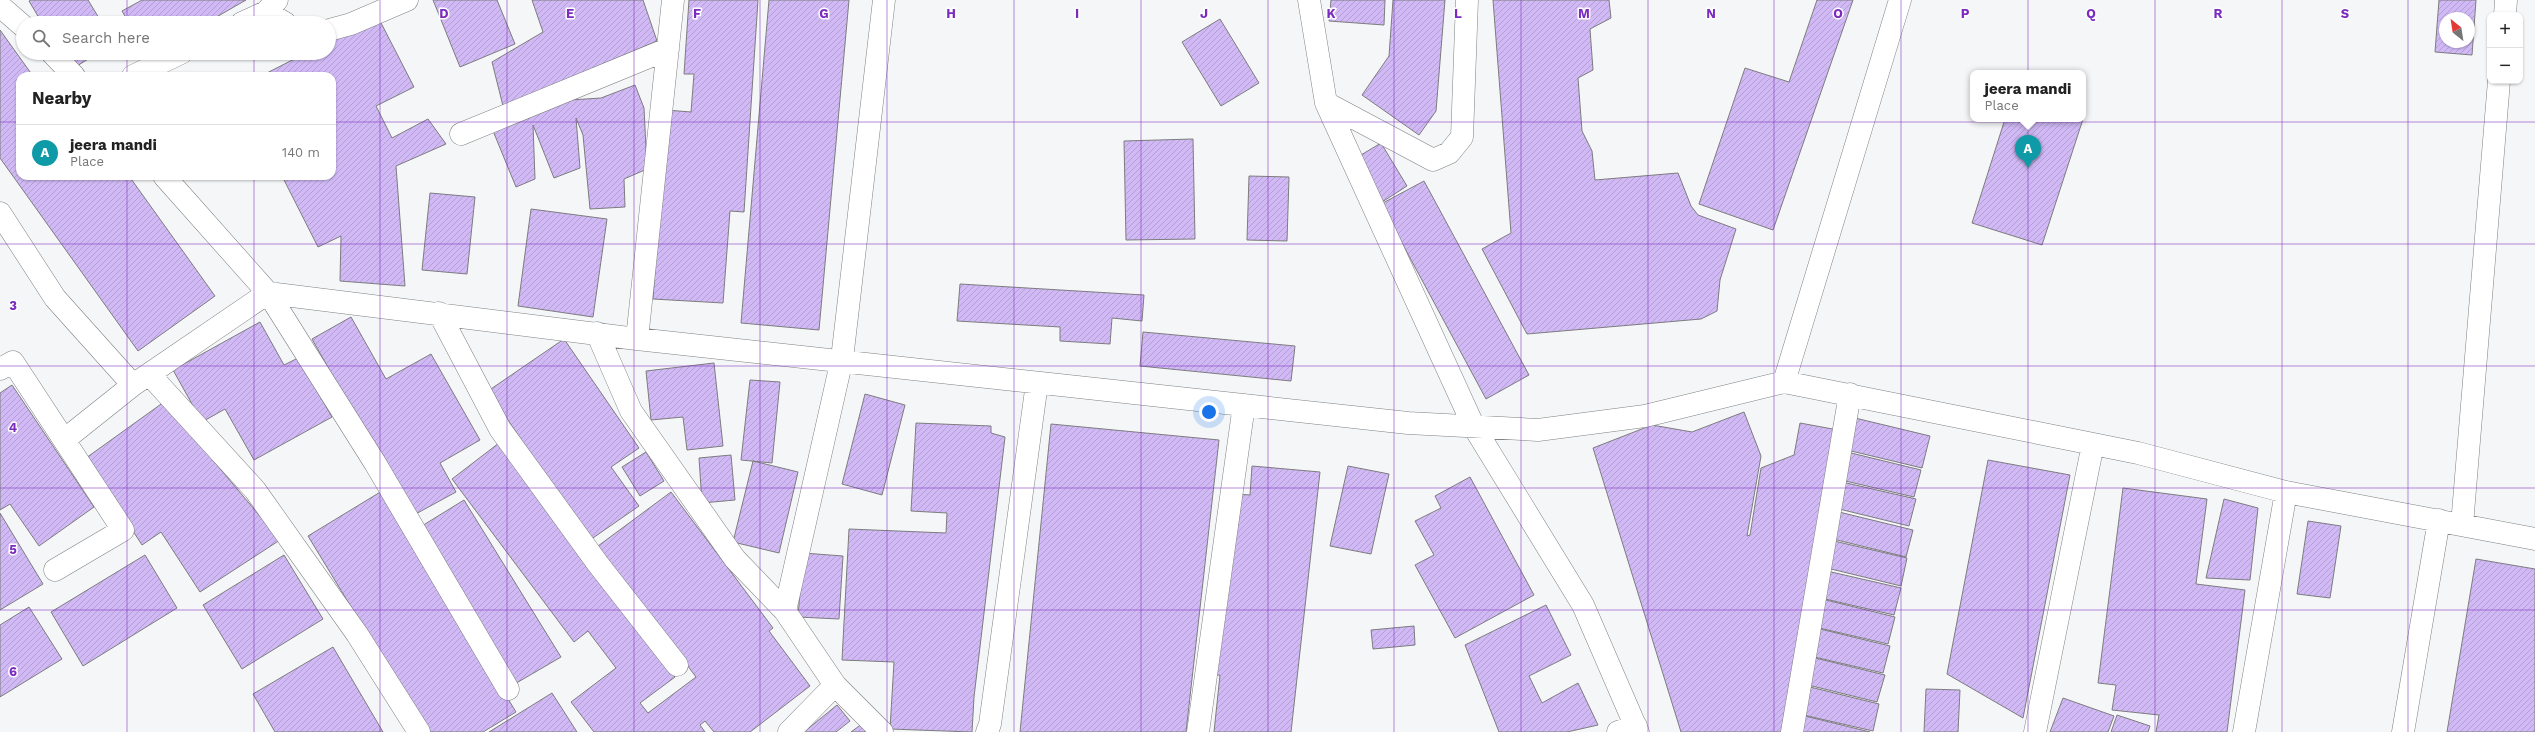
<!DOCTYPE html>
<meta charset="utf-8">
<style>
:root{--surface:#fff;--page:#f2f2f2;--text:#222;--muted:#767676;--line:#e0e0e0;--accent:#a647b0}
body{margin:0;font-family:"Work Sans",sans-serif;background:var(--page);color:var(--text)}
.controls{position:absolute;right:12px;top:12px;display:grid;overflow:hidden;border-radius:8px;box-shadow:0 1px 3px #0004}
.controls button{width:36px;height:36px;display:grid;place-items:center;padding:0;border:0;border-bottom:1px solid var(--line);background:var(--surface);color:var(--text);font:20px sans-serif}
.compass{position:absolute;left:2439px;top:12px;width:36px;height:36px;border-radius:50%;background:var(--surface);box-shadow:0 1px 3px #0004;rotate:330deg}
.you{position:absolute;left:1209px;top:412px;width:14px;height:14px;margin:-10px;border:3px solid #fff;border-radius:50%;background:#1a73e8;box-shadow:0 0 0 6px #1a73e833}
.badge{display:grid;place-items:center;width:26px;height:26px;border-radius:50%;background:var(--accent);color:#fff;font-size:13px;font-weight:700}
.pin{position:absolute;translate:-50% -33px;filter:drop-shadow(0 1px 2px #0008)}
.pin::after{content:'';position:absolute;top:21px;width:14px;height:12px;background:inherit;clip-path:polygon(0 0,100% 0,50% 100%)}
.popup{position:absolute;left:1970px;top:70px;width:116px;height:52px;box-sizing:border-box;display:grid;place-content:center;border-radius:8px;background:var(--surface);filter:drop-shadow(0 1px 3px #0005);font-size:13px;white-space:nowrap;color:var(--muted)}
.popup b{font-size:15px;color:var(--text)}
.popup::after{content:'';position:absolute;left:50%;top:100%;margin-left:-8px;border:8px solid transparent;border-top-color:var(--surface)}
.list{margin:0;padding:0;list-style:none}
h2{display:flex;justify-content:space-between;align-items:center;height:52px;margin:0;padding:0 16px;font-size:17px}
h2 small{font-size:13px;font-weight:400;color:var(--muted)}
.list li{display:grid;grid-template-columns:26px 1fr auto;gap:12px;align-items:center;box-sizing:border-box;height:56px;padding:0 16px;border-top:1px solid var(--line)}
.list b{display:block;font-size:15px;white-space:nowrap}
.list p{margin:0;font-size:13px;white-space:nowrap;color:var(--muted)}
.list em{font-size:13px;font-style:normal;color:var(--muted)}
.icon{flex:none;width:22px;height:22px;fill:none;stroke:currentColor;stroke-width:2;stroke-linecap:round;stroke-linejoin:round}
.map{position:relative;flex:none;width:2535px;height:732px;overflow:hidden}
.search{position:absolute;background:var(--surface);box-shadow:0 1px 3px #0004;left:16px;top:16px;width:320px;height:44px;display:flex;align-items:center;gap:10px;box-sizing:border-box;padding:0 14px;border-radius:22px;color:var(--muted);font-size:15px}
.panel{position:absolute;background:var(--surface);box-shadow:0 1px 3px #0004;left:16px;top:72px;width:320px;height:108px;border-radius:12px}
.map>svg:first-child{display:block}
.building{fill:url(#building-hatch);stroke:#7d7c7f;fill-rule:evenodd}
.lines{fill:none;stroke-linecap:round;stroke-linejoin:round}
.minor-casing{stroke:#7f8183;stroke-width:23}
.minor{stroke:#fff;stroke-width:22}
.grid{fill:none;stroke:#7b2cbf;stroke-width:1;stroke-opacity:0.55}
.grid-label{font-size:13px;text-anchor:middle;font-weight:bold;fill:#7b2cbf;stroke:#fff;stroke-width:3;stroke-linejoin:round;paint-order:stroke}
</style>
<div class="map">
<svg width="2535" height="732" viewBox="0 0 2535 732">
<defs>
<pattern id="building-hatch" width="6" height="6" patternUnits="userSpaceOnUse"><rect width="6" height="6" fill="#d0b9f5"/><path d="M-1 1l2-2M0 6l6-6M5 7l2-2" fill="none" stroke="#b39fd2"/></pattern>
</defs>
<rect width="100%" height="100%" fill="#f4f6f8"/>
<path class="building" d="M31,0H88L102,23H42L29,1Z
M142,0H246L206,23H129L122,11Z
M433,0H497L515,44L460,67Z
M532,0H643L657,41L503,106L492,62L543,32Z
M689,0H758L744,212L730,211L723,303L653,299L666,110L691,112L694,74H684Z
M769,0H849L819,330L741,323Z
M1331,0H1385L1384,25L1329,21Z
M1393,0H1445L1436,111L1419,135L1362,95L1389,56Z
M1493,0H1609L1611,18L1590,29L1593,70L1578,78L1582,131L1592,151L1595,180L1678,173L1691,206L1698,215L1736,229L1720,280L1717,311L1701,319L1527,334L1482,249L1511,233Z
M1817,0H1853L1773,230L1699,204L1745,68L1789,82Z
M2439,0H2476L2472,55L2435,52ZM2445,18H2469V42H2445Z
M378,17L414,87L376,106L392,138L428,119L446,144L396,166L405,286L340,281L341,236L318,247L282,176H332V76H261L306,53H329V42Z
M1220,19L1259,83L1221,106L1182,42Z
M0,30L33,76H20V176H58L60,179L65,176H129L215,296L138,351L0,158Z
M61,53H98L72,69Z
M635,85L644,108L647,169L624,179L625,207L590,209L583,135L576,118L580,168L554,178L533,125L535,179L516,187L491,126L554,101L601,98Z
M2005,119H2083L2042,245L1972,223Z
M1193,139L1195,239L1126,240L1124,141Z
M1381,143L1407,186L1382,202L1356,158Z
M1249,176L1289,177L1287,241L1247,240Z
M1424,181L1529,375L1486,399L1381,204Z
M430,193L475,197L467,274L422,270Z
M531,209L607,219L593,317L518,306Z
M960,284L1144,295L1142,321L1112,318L1110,344L1060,341V327L957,321Z
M351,317L386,379L431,354L480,440L440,463L456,492L412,516L312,339Z
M260,322L284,365L298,358L332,417L254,460L225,409L202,422L173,370Z
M1143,332L1295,346L1291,381L1140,366Z
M564,339L639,448L611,467L639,506L590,540L488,391Z
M714,363L723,446L687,450L683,417L651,420L646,371Z
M750,380L780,382L772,463L741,460Z
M12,385L94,507L39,546L10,504L0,510V393Z
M865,394L905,405L882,495L842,484Z
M164,402L280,540L200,592L161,532L142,545L86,458Z
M1744,412L1761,456L1747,536L1750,535L1761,468L1794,455L1800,423L1838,430L1784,732H1681L1593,448L1652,425L1692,432Z
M1855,418L1930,436L1922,468L1847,450Z
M916,423L991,426V433L1005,437L974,697L972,732L890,729L894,662L842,660L849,529L946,533L947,513L911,511Z
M1051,424L1219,440L1186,732H1020Z
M499,443L675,677L640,703L648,713L696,677L598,546L671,492L773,628L769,631L810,686L750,732H714L705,721L700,725L705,732H594L571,702L616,668L588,631L574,642L452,479Z
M646,452L664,481L640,496L622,467Z
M1847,452L1921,470L1914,497L1841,480Z
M731,455L735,500L702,503L699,458Z
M1988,460L2070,475L2023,718L1947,674Z
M753,461L798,472L779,553L733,542Z
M1252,466L1320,472L1291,732H1214L1220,675H1213L1236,494L1250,495Z
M1348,466L1389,474L1371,554L1330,546Z
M1470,477L1534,595L1455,638L1415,565L1434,555L1415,521L1441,508L1435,496Z
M1842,482L1916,499L1909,526L1835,508Z
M2123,488L2207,499L2196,584L2245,590L2227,732H2156L2159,715L2112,710L2116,685L2098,683Z
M382,491L516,712L483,732H427L308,536Z
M2224,499L2258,508L2250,580L2206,578Z
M464,500L561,657L513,685L417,529Z
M1839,512L1913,530L1906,557L1833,539Z
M0,513L43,584L0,610Z
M2308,521L2341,526L2330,598L2297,594Z
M1834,541L1907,558L1901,586L1827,568Z
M803,553L843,556L839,619L798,617Z
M145,555L177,608L83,666L51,612Z
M284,555L323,619L242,669L203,605Z
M2476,559L2535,569V732H2447Z
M1827,571L1901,588L1894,615L1821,598Z
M1822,599L1895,617L1888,644L1815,627Z
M1546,605L1571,655L1529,676L1542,703L1578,683L1598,725L1567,732H1499L1465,645Z
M29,607L62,659L0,697V625Z
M1414,626L1415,645L1373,649L1371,630Z
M1816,628L1890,646L1883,673L1810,656Z
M333,647L383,732H275L253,694Z
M1811,657L1885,675L1877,702L1804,684Z
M1806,686L1879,704L1873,731L1799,714Z
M1926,689L1960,690L1958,732H1924Z
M552,693L577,732H489Z
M2063,698L2114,716L2108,732H2050Z
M837,705L850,721L836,732H804Z
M1801,715L1870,732H1797Z
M2117,715L2150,726L2148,732H2111Z
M866,721L877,732H851Z"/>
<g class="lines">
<defs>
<path id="minor" d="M1309,0L1326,103
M1467,0L1462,137L1449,153L1433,160L1326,103L1474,427L1583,605L1638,732
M0,6L23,26
M266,12L285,23
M2505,15L2506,0
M242,23L266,12L277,0
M329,30L351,24L407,0
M52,53L74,76
M133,76L181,53
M461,134L668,49
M164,176L268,293L637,339L1408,423L1538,430L1645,416L1784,382L2138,453L2286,492L2535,539
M0,213L55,298L133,385L268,293L375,463L508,689
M439,313L500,429L598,564L677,665
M597,333L631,411L735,559L785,611L842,359L884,0
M637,339L673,0
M0,369L13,362L123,530L55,570
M149,374L255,490L357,634L419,732
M1784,382L1900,0
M64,440L133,385
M2462,525L2499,81
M785,611L835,685L882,732
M789,732L835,685
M987,732L990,724L1037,383
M1198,732L1244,405
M1618,732L1636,726
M1792,732L1850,394
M2035,732L2093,444
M2244,732L2286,492
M2403,732L2439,520"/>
</defs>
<use href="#minor" class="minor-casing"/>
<use href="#minor" class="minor"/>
</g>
<path class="grid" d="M127,0V23M254,0V23M380,0V732M507,0V732M634,0V732M760,0V732M887,0V732M1014,0V732M1141,0V732M1268,0V732M1394,0V732M1521,0V732M1648,0V732M1774,0V732M1901,0V732M2028,0V732M2155,0V732M2282,0V732M2408,0V732M127,53V76M254,53V76M0,122H20M332,122H2535M127,176V732M254,176V732M0,244H2535M0,366H2535M0,488H2535M0,610H2535"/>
<g class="grid-label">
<text x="444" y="18">D</text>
<text x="570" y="18">E</text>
<text x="697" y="18">F</text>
<text x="824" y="18">G</text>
<text x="951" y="18">H</text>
<text x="1077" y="18">I</text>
<text x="1204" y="18">J</text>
<text x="1331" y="18">K</text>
<text x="1458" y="18">L</text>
<text x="1584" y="18">M</text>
<text x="1711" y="18">N</text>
<text x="1838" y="18">O</text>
<text x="1965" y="18">P</text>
<text x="2091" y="18">Q</text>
<text x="2218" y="18">R</text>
<text x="2345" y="18">S</text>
<text x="13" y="310">3</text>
<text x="13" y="432">4</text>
<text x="13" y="554">5</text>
<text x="13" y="676">6</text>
</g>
</svg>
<div class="controls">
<button>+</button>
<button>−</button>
</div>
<svg class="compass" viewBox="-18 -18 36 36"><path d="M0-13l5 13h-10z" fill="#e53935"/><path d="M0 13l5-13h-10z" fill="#767676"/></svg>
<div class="you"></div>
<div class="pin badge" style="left:2028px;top:168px;background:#0f9aa8">A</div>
<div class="popup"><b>jeera mandi</b>Place</div>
<div class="search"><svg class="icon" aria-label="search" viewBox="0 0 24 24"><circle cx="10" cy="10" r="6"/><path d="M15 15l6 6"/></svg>Search here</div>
<section class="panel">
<h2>Nearby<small></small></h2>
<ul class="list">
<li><span class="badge" style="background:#0f9aa8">A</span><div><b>jeera mandi</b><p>Place</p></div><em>140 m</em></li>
</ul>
</section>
</div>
